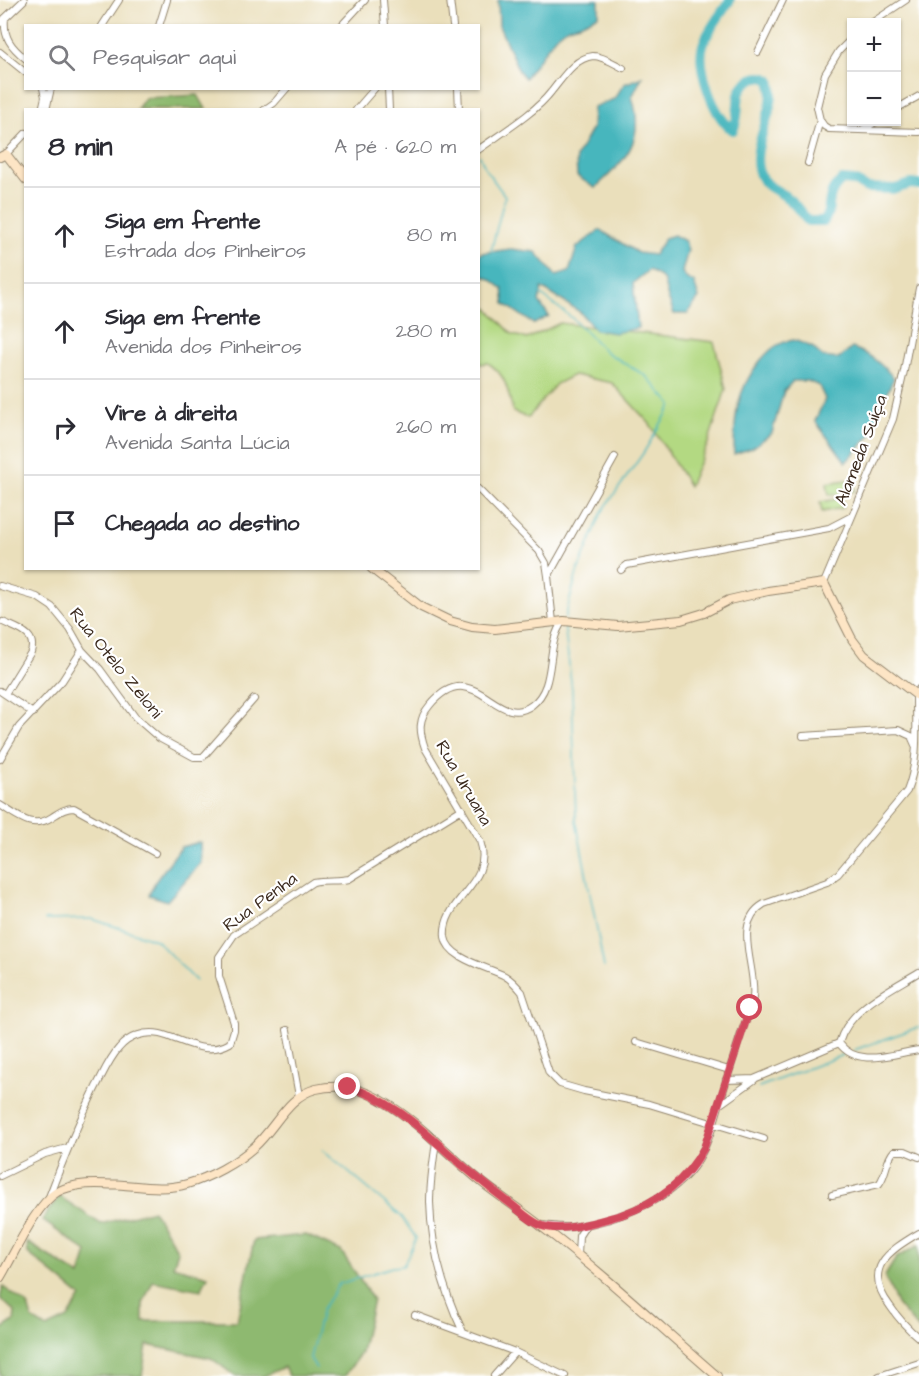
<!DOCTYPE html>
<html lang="pt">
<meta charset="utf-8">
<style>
:root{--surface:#fff;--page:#f7f7f7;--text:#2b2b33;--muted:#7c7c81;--line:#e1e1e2}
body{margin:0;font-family:"Architects Daughter",sans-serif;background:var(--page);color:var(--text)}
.controls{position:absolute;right:18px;top:18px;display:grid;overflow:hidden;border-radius:0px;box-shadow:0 2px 4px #0004}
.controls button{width:54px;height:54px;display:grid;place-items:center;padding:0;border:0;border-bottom:2px solid var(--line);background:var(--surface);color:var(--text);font:30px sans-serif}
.stop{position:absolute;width:18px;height:18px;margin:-14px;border:4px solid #d1495b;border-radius:50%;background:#fff}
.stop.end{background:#d1495b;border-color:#fff;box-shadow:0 2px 6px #0008}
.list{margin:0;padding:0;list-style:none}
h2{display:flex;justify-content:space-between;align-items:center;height:78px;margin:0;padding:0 24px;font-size:26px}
h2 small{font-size:20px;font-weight:400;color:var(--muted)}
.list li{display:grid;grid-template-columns:39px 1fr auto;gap:18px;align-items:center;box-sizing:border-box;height:96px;padding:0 24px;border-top:2px solid var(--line)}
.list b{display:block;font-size:22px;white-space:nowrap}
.list p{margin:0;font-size:20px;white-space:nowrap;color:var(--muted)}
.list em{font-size:20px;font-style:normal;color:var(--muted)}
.icon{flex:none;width:33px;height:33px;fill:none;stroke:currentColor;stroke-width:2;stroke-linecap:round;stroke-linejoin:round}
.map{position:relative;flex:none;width:919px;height:1376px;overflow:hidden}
.search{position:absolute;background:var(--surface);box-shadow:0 2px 4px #0004;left:24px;top:24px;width:456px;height:66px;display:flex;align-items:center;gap:15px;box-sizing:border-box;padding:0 21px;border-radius:0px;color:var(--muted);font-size:22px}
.panel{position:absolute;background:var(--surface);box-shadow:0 2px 4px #0004;left:24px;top:108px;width:456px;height:462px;border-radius:0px}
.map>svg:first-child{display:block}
.green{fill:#b3d982;stroke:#778250;stroke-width:1.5}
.forest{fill:#8eb970;stroke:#647247;stroke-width:1.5}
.water{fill:#46b6bd;stroke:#40706e;stroke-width:1.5}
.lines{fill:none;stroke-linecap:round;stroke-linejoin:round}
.stream{stroke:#46b6bd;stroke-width:1.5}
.river{stroke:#46b6bd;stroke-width:10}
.street-casing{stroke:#92846c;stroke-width:8}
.secondary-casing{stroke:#92846c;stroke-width:10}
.street{stroke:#fff;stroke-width:6}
.secondary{stroke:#fde5c5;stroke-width:8}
.route{stroke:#d1495b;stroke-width:8}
.labels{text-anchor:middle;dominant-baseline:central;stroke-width:4.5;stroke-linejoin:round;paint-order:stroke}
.street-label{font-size:18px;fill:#3b2a1e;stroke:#fff}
</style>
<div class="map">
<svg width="919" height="1376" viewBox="0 0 919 1376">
<rect width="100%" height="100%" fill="#fff"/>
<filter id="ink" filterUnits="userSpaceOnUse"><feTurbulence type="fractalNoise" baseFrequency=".0167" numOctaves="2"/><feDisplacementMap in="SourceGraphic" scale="12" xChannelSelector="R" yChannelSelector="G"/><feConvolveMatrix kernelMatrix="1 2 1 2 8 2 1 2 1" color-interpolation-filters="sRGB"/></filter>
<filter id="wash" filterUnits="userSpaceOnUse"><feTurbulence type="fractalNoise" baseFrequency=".008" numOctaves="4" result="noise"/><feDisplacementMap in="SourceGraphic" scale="24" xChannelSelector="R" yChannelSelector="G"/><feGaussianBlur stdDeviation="1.35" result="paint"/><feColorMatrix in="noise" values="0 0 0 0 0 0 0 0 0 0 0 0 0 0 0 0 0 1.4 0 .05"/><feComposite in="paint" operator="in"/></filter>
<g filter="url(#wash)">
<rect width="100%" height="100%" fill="#eadfbb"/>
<path class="green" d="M479,299L512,334L527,339L560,323L714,342L726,389L708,443L689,486L650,424L612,383L574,375L556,384L528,418L513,412C508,392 507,375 488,363L479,364Z
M853,479L855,491L829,495L827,483Z
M842,498L843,508L822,512L820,502Z"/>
<path class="forest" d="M198,95L206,109H137L145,98Z
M59,1196L101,1224L153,1210L178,1251L173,1266L208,1276L201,1290L153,1281L143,1303V1321H237L254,1240L306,1235L341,1251L373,1300L361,1352L345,1376H289L284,1367L264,1376H235L211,1358L147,1345L142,1376H0V1330L14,1321L15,1312L0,1298L3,1287L28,1305L32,1319L47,1328L68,1318L81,1297L28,1253L27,1242L80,1276L87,1252L42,1220Z
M919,1245V1330L897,1304L885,1276L896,1258Z"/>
<path class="water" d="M498,0H599V15L580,24L568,27L555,37L525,78L519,71L499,26Z
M642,77L632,97C646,140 626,160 595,188L577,176L576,157L592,128L593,107L614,99L624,84Z
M600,230L638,253L654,255L665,238L674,235L685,241L688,250L682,272L687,279L694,282L699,298L687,314H674L668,298L663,279L649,270L633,283L638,328L615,333L595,330L580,312L542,288L539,302L549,316L534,324L505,304L503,289L490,279L479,274V255L481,253L511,249L536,252L556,276L569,272L577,247Z
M794,340L812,347L823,357L838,359L852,348C871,354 881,364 894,378L883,401L873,433L846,462L815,421L825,399L819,386L808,381H793L784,391L772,433L752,448L734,454C734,418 736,391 760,361C770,349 778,342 794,340Z
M200,842L201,863L167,901L149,895L155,882L181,847Z"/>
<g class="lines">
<path class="stream" d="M480,156L486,170L505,196L491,251
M540,294L571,317L606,352L646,376L672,405L644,452L602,512L577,573L565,618
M564,623L572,690L576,820L604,967
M45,920L92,919L156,940L196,981
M854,1050L919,1027
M759,1087L843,1055
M316,1368L310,1358L322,1309L339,1284L392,1267L403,1266L416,1238L402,1217L322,1150"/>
<path class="river" d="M730,0C722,13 707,31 703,45C696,67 714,118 733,130C743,113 730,90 752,79C759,76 764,76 770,80C780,110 746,148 761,177C766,187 778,190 786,197C795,203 801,213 808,221H824C834,205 823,197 842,180L854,181L867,188L895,189L911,184L919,185"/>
</g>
</g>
<g filter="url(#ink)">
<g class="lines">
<defs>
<path id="street" d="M383,0L385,26
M450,0L453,26
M5,18C3,37 11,47 26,59
M873,22L906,0
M0,23L24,0
M102,26L119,0
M159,26L167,0
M341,26L365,0
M0,52L26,73
M758,52L783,0
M388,88L389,110
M458,88L459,110
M896,109L919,96
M42,110L45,97L43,88
M46,110L51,88
M264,110L274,103L287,88
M356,110L375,88
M820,120L824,126L829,129L919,132
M861,130L876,122
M478,150C500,134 535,113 551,92C562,79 574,58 593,56C603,56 615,64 623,68
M6,154L26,133
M808,163L820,120L817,107L825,74L839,51L852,38
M478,489L539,551L546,563L548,576L553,622
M621,570L627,565L829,528L852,516
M549,575L615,457
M824,583L893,419L904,371L919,288
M0,586L37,597L52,607L70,629L82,650L100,669L135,717L159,738L194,757H203L254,699
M563,621C544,646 558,685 532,705C496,732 474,653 430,705C418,719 419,731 425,748L480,841C495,884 441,899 445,937C448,959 488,967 505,976C512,980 517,986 522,992L549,1073L560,1084L584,1091L649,1104L764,1139
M3,622C17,629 37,633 31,652L5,694
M0,691L33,713
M803,736L898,730L911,736L915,745
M0,759L19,727L62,681L82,650
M0,805C18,816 32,830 52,817C60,812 65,808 74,808L155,853
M287,1030L299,1096
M636,1042L729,1070
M839,1043C849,1008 890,990 919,972
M839,1043C858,1069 893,1053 919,1050
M726,1080L754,1079L839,1043
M719,1105L754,1080
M436,1142C433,1162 430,1182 430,1202C431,1247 444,1292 463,1332
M0,1176L45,1154L67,1148
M832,1195L879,1184C887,1174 885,1161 894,1151H905L919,1157
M49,1197C63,1160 78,1123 96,1087C103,1074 109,1059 119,1048C129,1036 145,1031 160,1034C184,1040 206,1057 230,1043L234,1030V1023L219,976V957L234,935L313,882C325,879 336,882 349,879L462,809
M541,1225C551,1226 562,1228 572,1227C615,1222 675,1199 698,1160C713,1135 719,1103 728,1075C733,1060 737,1046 742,1031C746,1020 752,1009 753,997C757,967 731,923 764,904L827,882L838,874L907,791C919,761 916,728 916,696L919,689
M919,1233C887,1252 862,1269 890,1306C898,1318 908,1329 919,1338
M578,1255L579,1236L586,1225
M415,1315L515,1352L565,1376
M494,1376L515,1352
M879,1376L919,1363"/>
<path id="secondary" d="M0,157L6,154L26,180
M371,568L421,607L450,621L472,627L495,629L564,621L618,626L681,620L704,613L729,600L768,591L824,583L852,639L864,655L919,697
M0,1278C14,1255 35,1205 57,1192C77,1181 103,1184 124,1185C145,1187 167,1190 187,1184C211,1177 236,1163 254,1147C276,1128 287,1096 316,1089C334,1085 351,1086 369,1094C413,1114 445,1153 483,1183C502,1198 522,1211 541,1226C603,1273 659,1326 717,1376"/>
</defs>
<use href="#street" class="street-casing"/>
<use href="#secondary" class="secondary-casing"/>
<use href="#street" class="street"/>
<use href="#secondary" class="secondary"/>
</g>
</g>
<g class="lines" filter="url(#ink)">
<path class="route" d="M348,1087C388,1098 417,1125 446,1151C466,1169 486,1185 507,1201C517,1208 528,1220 540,1225C562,1234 599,1221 621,1215C656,1203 686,1181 704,1148L750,1008"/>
</g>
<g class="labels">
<g class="street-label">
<text transform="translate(861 450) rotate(-69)">Alameda Suíça</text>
<text transform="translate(116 663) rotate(51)">Rua Otelo Zeloni</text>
<text transform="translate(464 783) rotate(60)">Rua Uruana</text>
<text transform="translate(260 902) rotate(-36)">Rua Penha</text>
</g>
</g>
</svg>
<div class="controls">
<button>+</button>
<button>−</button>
</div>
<div class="stop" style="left:750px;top:1008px"></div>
<div class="stop end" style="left:348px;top:1087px"></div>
<div class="search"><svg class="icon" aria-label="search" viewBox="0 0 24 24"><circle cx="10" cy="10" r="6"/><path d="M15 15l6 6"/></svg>Pesquisar aqui</div>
<section class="panel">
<h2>8 min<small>A pé · 620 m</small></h2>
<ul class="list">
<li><svg class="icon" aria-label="ahead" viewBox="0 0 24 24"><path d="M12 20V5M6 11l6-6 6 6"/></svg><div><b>Siga em frente</b><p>Estrada dos Pinheiros</p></div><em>80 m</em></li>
<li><svg class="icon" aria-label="ahead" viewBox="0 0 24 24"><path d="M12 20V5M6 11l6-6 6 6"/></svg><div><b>Siga em frente</b><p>Avenida dos Pinheiros</p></div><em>280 m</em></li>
<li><svg class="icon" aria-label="right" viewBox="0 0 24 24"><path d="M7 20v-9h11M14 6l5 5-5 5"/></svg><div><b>Vire à direita</b><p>Avenida Santa Lúcia</p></div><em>260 m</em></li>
<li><svg class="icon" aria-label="arrive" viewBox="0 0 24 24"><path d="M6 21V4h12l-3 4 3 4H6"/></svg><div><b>Chegada ao destino</b></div></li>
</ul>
</section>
</div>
